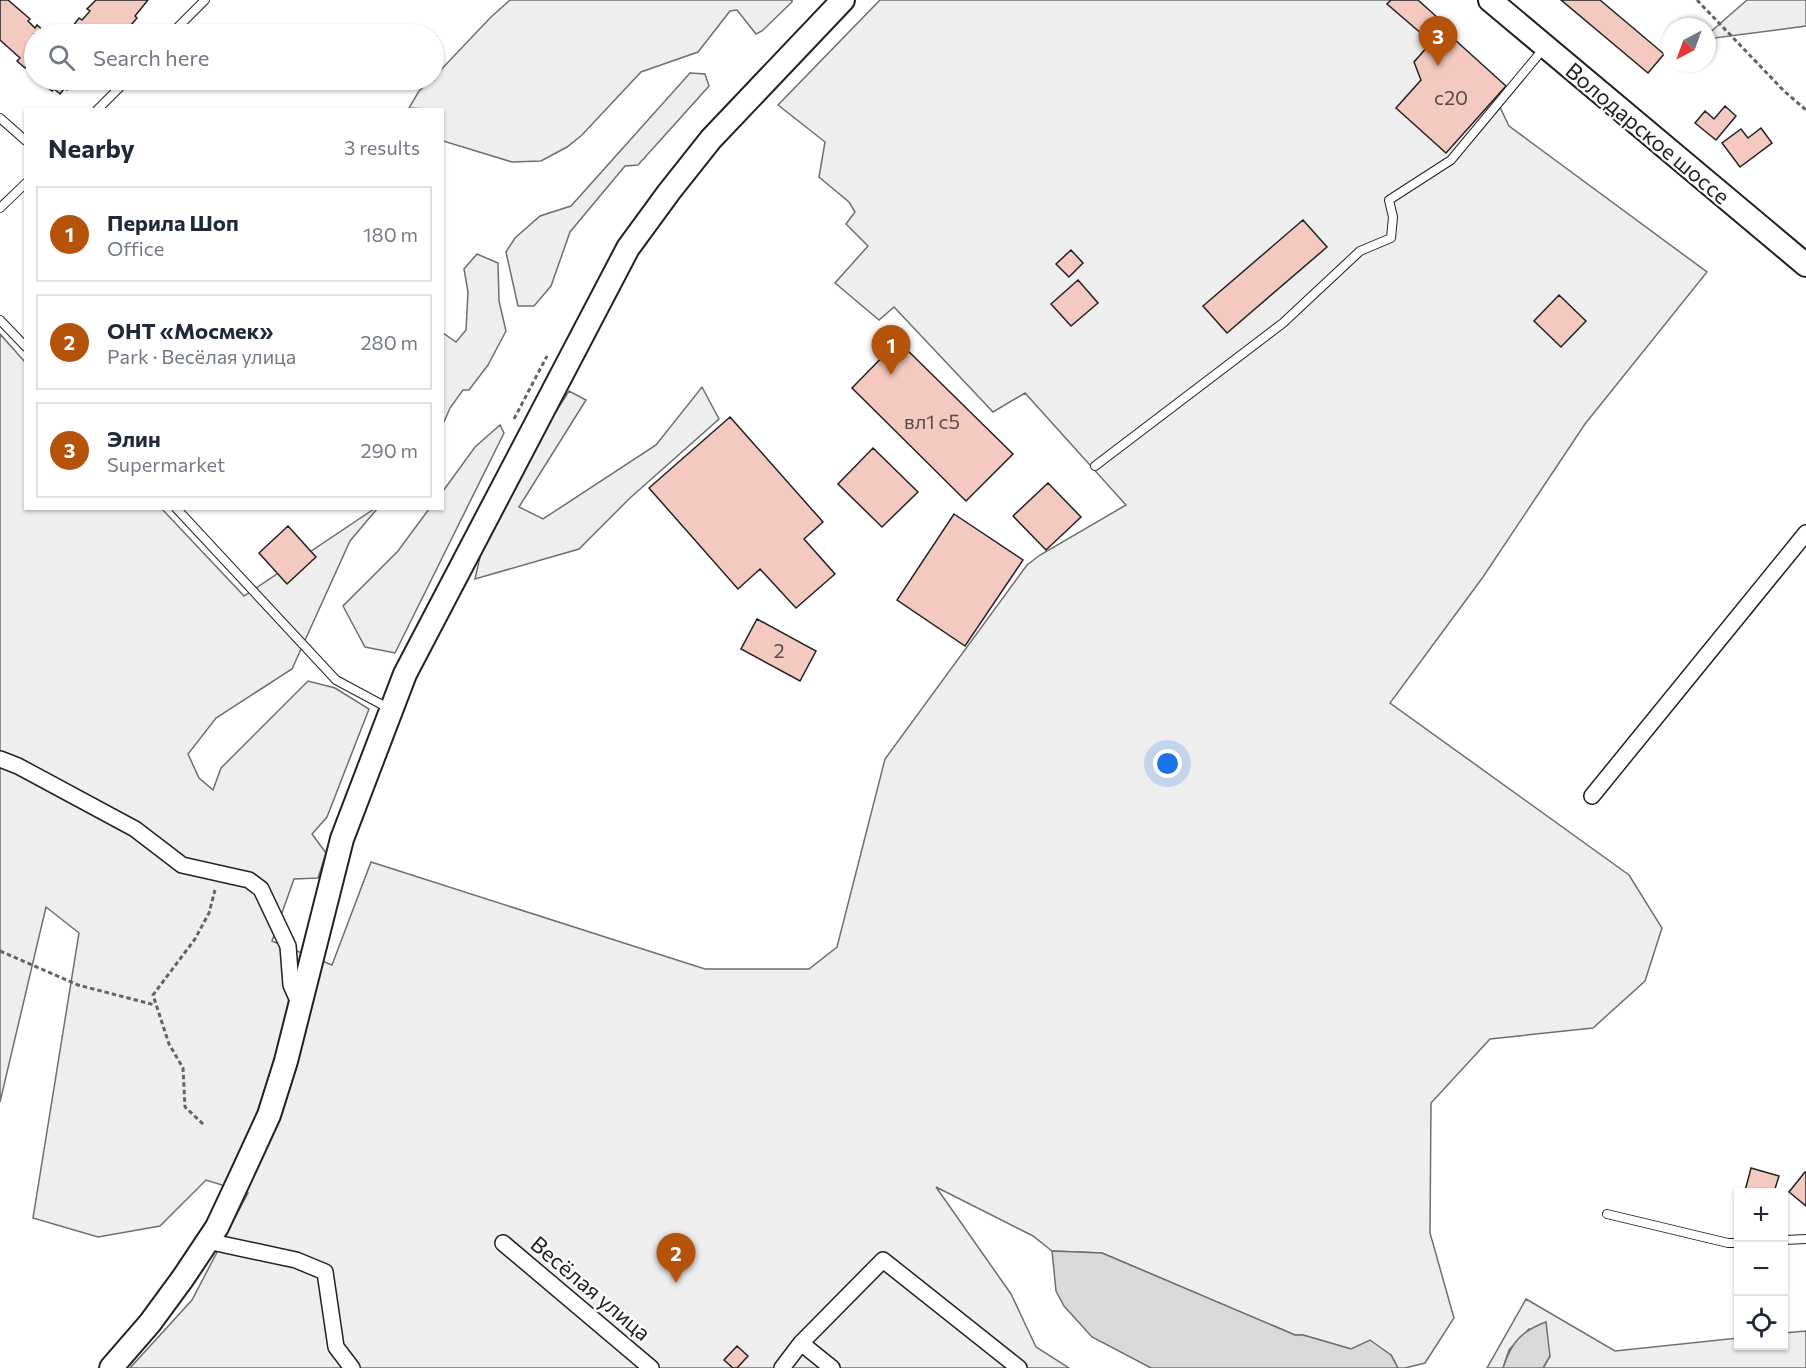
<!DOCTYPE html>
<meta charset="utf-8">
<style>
:root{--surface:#fff;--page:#f2f2f3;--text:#1f2937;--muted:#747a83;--line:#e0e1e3;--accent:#b45309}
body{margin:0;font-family:Commissioner,sans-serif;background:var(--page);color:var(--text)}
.controls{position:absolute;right:18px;bottom:18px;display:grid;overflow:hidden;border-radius:0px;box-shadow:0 2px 4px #0004}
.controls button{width:54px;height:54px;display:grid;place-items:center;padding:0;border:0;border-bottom:2px solid var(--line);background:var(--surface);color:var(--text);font:30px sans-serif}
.compass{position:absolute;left:1662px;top:18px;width:54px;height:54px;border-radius:50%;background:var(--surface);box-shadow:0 2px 4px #0004;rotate:221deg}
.you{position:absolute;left:1168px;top:764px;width:21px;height:21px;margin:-15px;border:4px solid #fff;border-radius:50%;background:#1a73e8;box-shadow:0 0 0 9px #1a73e833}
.badge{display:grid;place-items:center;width:39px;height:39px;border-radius:50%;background:var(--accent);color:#fff;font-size:20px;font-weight:700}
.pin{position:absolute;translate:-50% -50px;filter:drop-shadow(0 2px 3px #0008)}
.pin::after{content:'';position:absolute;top:32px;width:21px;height:18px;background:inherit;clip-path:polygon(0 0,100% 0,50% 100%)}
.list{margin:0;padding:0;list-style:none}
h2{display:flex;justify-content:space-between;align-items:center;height:78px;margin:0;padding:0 24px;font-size:26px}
h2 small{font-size:20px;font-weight:400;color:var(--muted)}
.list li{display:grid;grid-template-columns:39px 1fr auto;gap:18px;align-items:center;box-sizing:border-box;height:96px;margin:0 12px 12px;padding:0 12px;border:2px solid var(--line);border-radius:0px}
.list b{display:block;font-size:22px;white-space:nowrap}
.list p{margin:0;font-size:20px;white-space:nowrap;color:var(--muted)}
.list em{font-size:20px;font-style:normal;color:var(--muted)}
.icon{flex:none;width:33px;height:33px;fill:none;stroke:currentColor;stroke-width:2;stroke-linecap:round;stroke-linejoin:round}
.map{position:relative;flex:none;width:1806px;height:1368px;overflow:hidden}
.search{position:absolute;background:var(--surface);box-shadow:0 2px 4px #0004;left:24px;top:24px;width:420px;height:66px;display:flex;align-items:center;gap:15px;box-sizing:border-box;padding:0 21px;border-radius:33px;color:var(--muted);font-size:22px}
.panel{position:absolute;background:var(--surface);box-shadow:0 2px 4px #0004;left:24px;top:108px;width:420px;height:402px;border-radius:0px}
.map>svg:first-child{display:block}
.green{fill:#eee;stroke:#6f6f6f;stroke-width:1.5}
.water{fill:#d9d9d9;stroke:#6f6f6f;stroke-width:1.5}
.building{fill:#f3c9c0;stroke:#222;stroke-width:1.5}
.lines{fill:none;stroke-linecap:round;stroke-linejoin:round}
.lane-casing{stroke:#222;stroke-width:10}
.street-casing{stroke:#222;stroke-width:18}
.secondary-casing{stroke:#222;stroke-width:26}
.path{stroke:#646464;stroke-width:3;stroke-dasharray:4.5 3;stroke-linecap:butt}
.lane{stroke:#fff;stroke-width:8}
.street{stroke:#fff;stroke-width:15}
.secondary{stroke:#fff;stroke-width:22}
.labels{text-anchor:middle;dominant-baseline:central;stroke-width:4.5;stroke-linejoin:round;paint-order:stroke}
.number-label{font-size:20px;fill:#564c4a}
.street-label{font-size:22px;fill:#222;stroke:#fff}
</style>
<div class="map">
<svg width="1806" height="1368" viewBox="0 0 1806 1368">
<rect width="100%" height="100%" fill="#fff"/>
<path class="green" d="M510,0H792V2L762,31L756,34L737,10L730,11L698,52L641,72L582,135L567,147L541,161L512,162L443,141L442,110L409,108L419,91L431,80H434V77L491,17Z
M880,0H1393L1485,76L1509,126L1707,272L1585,424L1483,577L1390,703L1629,875L1662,928L1645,981L1593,1028L1490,1039L1431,1103L1430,1233L1454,1318L1425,1363L1405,1368H1398L1391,1355L1351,1349L1303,1335H1295L1102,1253L1052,1251L1033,1236L936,1187L1011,1294L1036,1347L1069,1368H130L192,1300L248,1193L206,1180L160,1226L98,1237L33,1218L79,933L46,907L0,1102V334L25,362L26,508L162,509L244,596L374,509H377L350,541L292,669L216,718L188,754L199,778L213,790L221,768L308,681L335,688L369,709L327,817L312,834L326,853L318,878L294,879L272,941L332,965L371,862L705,969H809L837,947L885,759L1027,565L1040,555L1126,505L1025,393L993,412L894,307L879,320L835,283L868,246L846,224L855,212L849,202L819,177L825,142L778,105Z
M1747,0H1806V26L1707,39V35Z
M690,73L705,74L709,86L638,165L625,166L570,232L551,286L534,306H518L506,252L515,238L540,216L571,206Z
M477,254L498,263L499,301L506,331L488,365L469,390H463L450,408L443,424V333L456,342L466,330L468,292L464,269Z
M702,387L719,419L630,498L579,549L475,579L482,548L526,458L569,391L586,400L519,507L543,519L656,445Z
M500,425L504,433L395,653L365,647L343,606L398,551L429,509L442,508L443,491L475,447Z
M1526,1299L1615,1351L1738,1338V1346H1784V1333L1806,1331V1368H1543L1550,1356L1529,1329L1509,1350L1503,1368H1487Z"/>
<path class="water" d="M1052,1251L1102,1253L1295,1335H1303L1351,1349L1370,1340L1391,1355L1398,1368H1151L1092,1337L1064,1306L1056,1291Z
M1546,1322L1550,1356L1543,1368H1503C1511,1343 1521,1331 1546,1322Z"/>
<path class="building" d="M0,0H8L30,19L28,21L35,28L37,25L45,32L43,34H34V76L30,73L34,69L29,64L25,68L17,61L20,58L0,40Z
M96,0H148L135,16L137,18L124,33L120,29L116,34H69L75,28L73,26L79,18L82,20L90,11L87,9Z
M1391,0H1418L1438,18L1423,35L1387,4Z
M1561,0H1600L1664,54L1648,73Z
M1443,29L1506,86L1446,153L1396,108L1421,80L1414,62Z
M38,80H73L74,83L67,90L65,88L60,94L54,89L52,91Z
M1725,106L1736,116L1716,140L1695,123L1705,111L1714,119Z
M1761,128L1772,143L1740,167L1722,143L1741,129L1748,138Z
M1303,220L1327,247L1227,333L1203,306Z
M1071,250L1083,263L1069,277L1056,264Z
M1078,280L1098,303L1071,326L1051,304Z
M1559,295L1586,321L1561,347L1534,321Z
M898,341L1013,454L966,501L852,388Z
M730,417L823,522L804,539L835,574L796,608L760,569L738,589L649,488Z
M873,448L918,492L882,527L838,484Z
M1048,483L1081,517L1046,550L1013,516Z
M954,514L1023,560L965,646L897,600Z
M288,526L316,557L287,584L259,553Z
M757,619L816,651L800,681L741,649Z
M1751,1168L1779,1176L1774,1192H1751L1745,1191Z
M1805,1172H1806V1206L1789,1192Z
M737,1346L748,1356L737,1368H733L724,1360Z"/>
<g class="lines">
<defs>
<path id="lane" d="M171,34L205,0
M97,110L127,80
M0,118L26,141
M0,208L26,183
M0,320L26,347
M1095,466L1283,323L1360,251L1391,238L1393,217L1389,200L1451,160L1545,47
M176,508L336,680L390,709
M1607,1214L1728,1243H1738
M1784,1240L1806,1239"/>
<path id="street" d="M0,759L18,766L135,829L182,865L249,880L261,889L288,946L291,985L300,1005
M1592,796L1806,533
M207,1241L296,1260L325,1272L336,1347L352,1368
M503,1243L651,1368
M801,1343L832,1368
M782,1368L801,1343L883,1260L1019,1368"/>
<path id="secondary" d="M1490,0L1806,265
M111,1368L150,1323L183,1278L217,1227L240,1178L269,1115L286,1061L342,839L405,674L628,248L669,192L711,139L843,0"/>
</defs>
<use href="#lane" class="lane-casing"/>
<use href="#street" class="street-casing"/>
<use href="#secondary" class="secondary-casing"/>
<path class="path" d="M1697,0L1784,91L1806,110
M514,419L547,356
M0,951L78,985L155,1005
M203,1124L185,1107L183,1068L169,1044L153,995L195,939L209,913L215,890"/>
<use href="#lane" class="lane"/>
<use href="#street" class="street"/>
<use href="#secondary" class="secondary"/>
</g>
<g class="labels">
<g class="number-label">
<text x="1451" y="97">с20</text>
<text x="932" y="421">вл1 с5</text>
<text x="779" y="650">2</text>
</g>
<g class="street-label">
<text transform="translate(1648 133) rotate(40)">Володарское шоссе</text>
<text transform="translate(591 1288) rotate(40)">Весёлая улица</text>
</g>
</g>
</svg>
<div class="controls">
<button>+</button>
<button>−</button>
<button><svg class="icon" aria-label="locate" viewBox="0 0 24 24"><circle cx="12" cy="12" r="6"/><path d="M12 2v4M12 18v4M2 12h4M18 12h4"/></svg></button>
</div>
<svg class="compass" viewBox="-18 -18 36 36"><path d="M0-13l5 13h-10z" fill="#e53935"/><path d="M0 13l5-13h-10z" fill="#747a83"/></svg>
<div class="you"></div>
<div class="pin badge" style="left:891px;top:375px">1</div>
<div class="pin badge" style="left:676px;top:1283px">2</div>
<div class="pin badge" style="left:1438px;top:66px">3</div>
<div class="search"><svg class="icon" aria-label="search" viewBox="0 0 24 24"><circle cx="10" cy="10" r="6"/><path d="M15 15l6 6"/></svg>Search here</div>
<section class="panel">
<h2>Nearby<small>3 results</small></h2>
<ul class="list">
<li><span class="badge">1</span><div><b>Перила Шоп</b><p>Office</p></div><em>180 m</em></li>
<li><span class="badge">2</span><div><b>ОНТ «Мосмек»</b><p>Park · Весёлая улица</p></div><em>280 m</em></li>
<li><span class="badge">3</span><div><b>Элин</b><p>Supermarket</p></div><em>290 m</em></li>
</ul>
</section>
</div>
